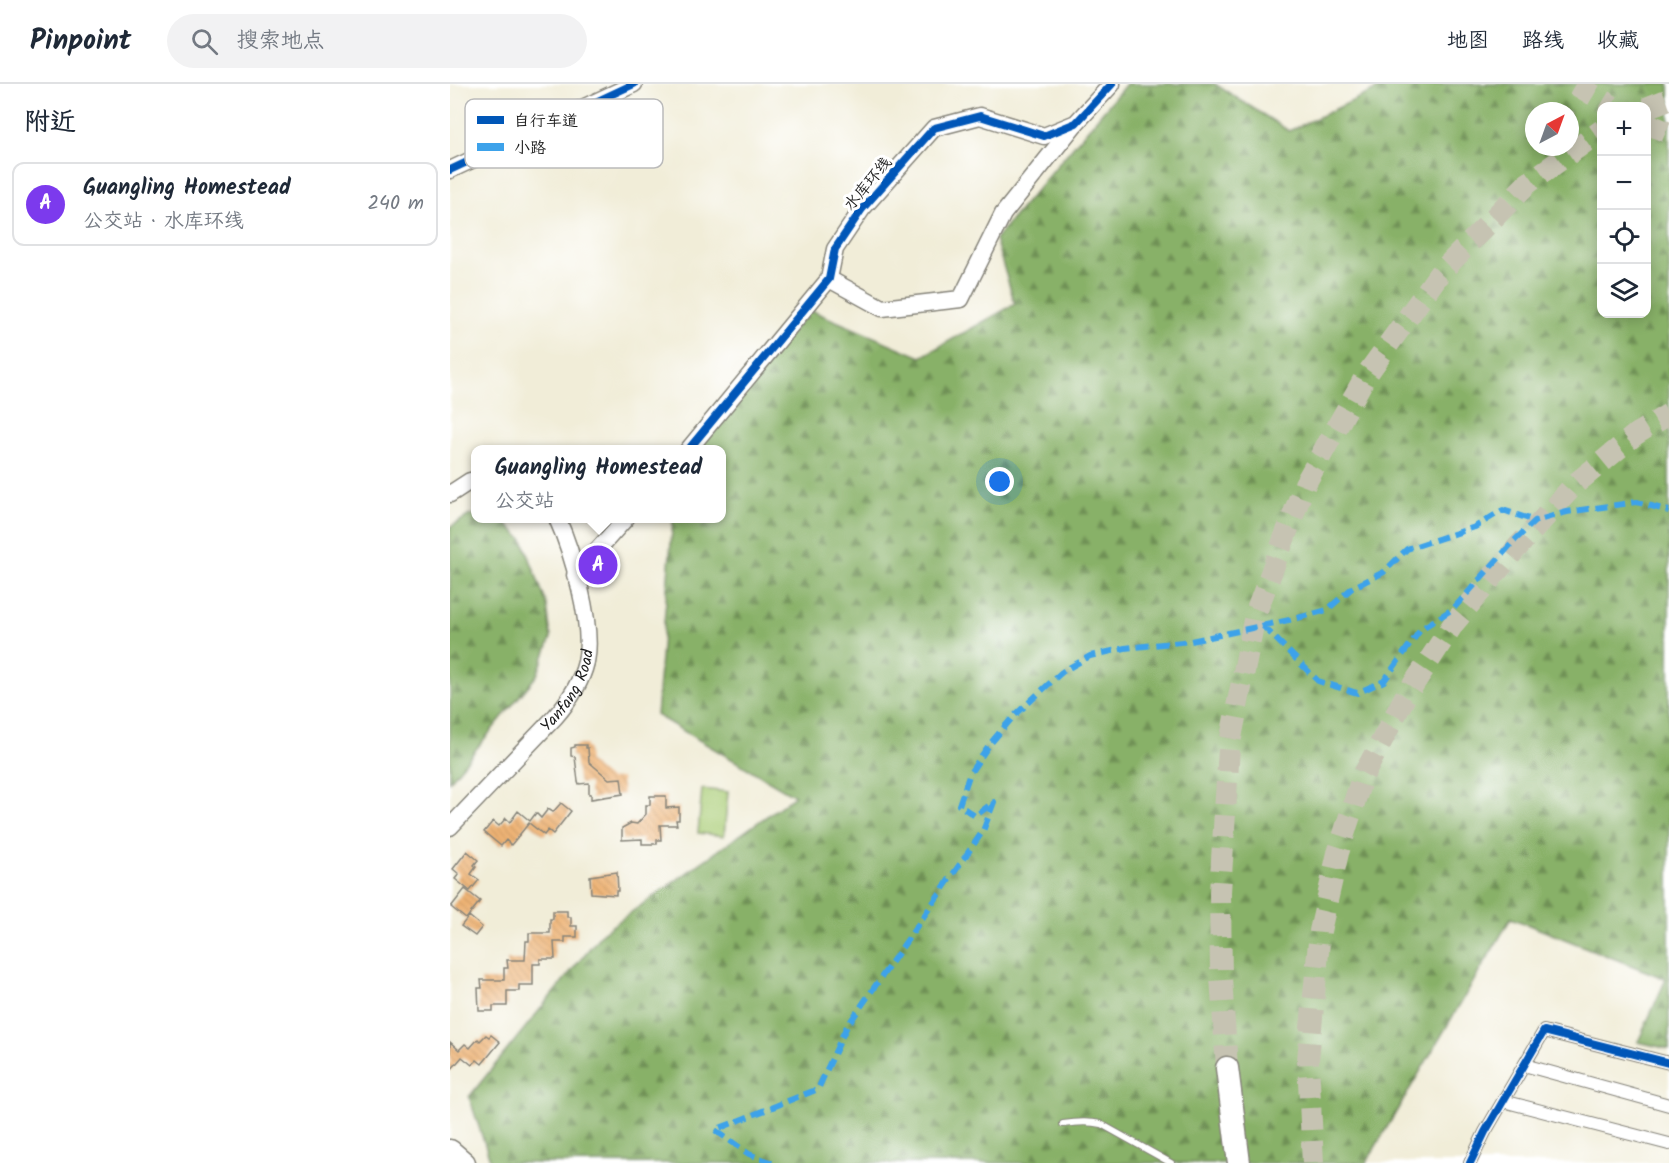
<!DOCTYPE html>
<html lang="zh">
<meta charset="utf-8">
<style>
:root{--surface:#fff;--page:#f2f2f3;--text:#1f2937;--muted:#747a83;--line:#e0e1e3;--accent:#7c3aed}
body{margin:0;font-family:Kalam,"LXGW WenKai TC",sans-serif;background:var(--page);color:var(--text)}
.controls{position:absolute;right:18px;top:18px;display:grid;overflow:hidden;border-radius:12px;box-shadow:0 3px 15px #0003}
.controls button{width:54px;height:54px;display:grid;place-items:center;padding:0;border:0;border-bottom:2px solid var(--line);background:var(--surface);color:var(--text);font:30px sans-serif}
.compass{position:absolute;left:1075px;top:18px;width:54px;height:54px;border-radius:50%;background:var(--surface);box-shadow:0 3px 15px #0003;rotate:41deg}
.you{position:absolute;left:550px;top:398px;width:21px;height:21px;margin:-15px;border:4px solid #fff;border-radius:50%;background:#1a73e8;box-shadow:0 0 0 9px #1a73e833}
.badge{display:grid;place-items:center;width:39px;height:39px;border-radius:50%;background:var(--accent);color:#fff;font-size:20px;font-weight:700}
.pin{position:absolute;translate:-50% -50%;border:3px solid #fff;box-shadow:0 2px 6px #0006}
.popup{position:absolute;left:21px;top:361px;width:255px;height:78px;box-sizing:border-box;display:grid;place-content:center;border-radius:12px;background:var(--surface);filter:drop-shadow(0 2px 4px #0005);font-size:20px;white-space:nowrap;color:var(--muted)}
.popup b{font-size:22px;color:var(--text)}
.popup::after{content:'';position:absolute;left:50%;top:100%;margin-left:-12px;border:12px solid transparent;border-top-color:var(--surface)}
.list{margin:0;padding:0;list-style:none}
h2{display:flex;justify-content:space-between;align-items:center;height:78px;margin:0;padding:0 24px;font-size:26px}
h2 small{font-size:20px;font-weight:400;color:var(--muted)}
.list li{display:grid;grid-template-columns:39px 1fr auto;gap:18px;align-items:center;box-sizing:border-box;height:84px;margin:0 12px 12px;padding:0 12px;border:2px solid var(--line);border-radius:12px}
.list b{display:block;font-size:22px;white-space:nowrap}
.list p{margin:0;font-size:20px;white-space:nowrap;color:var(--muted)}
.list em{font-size:20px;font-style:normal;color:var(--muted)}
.icon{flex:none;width:33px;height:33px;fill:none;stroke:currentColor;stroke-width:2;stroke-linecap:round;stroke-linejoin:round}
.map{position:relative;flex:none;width:1219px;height:1079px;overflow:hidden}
header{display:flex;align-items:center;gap:36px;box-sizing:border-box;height:84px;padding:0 30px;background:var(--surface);border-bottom:2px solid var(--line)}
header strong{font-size:28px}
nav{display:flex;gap:33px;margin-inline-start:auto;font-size:21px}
.search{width:420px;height:54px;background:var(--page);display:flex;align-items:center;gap:15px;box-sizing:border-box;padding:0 21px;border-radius:33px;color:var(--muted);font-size:22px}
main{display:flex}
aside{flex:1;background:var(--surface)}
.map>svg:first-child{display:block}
.forest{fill:url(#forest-firs);stroke:#526642;stroke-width:1.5;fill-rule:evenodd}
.park{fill:#abce78;stroke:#64754a;stroke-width:1.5}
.building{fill:url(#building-back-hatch)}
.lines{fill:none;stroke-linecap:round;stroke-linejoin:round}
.highway-tunnel{stroke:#c6c3b2;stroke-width:22;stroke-dasharray:22 11;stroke-linecap:butt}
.lane-casing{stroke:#86847a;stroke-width:8}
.street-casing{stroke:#86847a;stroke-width:14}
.secondary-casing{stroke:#86847a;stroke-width:19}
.highway-casing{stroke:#86847a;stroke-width:25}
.lane{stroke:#fff;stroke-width:6}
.street{stroke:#fff;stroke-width:12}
.secondary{stroke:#fff;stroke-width:16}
.highway{stroke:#fff;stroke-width:22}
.quiet{stroke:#3da2ea;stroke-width:6;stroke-dasharray:12 6;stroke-linecap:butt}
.cycleway-casing{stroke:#fff;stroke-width:11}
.cycleway{stroke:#0057b8;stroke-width:8}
.labels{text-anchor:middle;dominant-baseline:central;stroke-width:6;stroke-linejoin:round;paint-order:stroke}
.street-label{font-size:16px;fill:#1c1c1c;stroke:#fff}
.key{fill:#fff;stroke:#bbb;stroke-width:1.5}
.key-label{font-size:16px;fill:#1c1c1c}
</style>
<header>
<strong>Pinpoint</strong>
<div class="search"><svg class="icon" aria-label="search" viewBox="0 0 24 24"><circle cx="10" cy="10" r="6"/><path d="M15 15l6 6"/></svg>搜索地点</div>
<nav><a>地图</a><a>路线</a><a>收藏</a></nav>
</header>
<main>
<aside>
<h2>附近<small></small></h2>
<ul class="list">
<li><span class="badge">A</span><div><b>Guangling Homestead</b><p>公交站 · 水库环线</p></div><em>240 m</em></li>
</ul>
</aside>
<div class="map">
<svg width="1219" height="1079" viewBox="0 0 1219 1079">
<defs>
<pattern id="forest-firs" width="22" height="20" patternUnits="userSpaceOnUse" patternTransform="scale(1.5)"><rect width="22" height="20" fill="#88b168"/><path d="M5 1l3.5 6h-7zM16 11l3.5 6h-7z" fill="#6e8f55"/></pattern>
<pattern id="building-back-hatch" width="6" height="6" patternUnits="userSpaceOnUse" patternTransform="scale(1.5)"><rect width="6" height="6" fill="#eeb374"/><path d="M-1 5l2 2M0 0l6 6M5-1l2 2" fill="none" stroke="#cc9964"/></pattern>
</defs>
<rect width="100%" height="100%" fill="#fff"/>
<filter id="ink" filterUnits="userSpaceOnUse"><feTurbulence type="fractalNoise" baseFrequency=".0167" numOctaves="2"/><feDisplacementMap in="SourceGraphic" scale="12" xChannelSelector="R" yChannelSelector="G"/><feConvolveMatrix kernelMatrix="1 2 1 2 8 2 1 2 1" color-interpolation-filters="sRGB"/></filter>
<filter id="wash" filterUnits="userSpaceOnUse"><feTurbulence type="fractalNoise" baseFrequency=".008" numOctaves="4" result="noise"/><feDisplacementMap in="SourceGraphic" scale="24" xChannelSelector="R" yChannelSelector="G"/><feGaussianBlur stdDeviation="1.35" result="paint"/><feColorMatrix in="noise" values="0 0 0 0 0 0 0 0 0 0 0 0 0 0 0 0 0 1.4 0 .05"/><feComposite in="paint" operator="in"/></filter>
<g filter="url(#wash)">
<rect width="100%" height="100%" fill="#f1edd8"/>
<path class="forest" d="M676,0H765L839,47L938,0H1219V965L1188,958L1216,895L1061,834L916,1079H41L19,1013L152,849L345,712L206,631L223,435L271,434V366L244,365L360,226L471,273L565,220L545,155ZM1152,22H1196V230H1152ZM1084,27H1120V63H1084Z
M20,431H25V434L52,435L73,456L97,521L101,554L87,591L0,697V443Z"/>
<path class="park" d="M252,705L278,708L274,752L248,749Z"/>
<g id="blocks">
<path class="building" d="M125,661H136V664H138L139,678L159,695L171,694L173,710L141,715V710H139V699L129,700L128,697L125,673L121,672V664L125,663Z
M200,712H216V724L229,723V736H226L227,741H210L211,756H207V760H192V755L172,756V744L181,739L187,740L196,730V721H200Z
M111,719L121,727L103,750L98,746L94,751L79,739L61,761L56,756L51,762L34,748L43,737L49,742L56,734L60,738L68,727L80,737L86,729L91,734L98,725L103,728Z
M17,767L28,776L24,781L26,783L21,790L29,796L20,807L5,795L9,790L3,785Z
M167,788L168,807H166V811L141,809L140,792Z
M15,805L30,817L16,835L1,823Z
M103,827H117V833H121V842H127V853H115V858H104L105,875H90V880H83V901H69V907H57V922H43V927H29L28,904H32L31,896H54V884H58L57,876H75L76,857H79V849H100V835H103Z
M19,832L32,843L25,852L11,842Z
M36,951L39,953L41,951L50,958L32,980L27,976L22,981L12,973L0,987V958L9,966L15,960L20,964L28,955L30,957Z"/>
</g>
</g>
<g filter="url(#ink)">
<use href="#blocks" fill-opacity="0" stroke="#86847a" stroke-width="1.5"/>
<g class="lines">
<path class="highway-tunnel" d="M1125,0L1162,22
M1196,24L1219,15
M1196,39L1219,49
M777,984L771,893L770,808L779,664L805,531L855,400L915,293L989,190L1077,100L1152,46
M863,1079L858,976L870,847L888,769L912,694L955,613L1004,539L1065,466L1124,401L1186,350L1219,330"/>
<defs>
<path id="lane" d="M613,1040C626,1038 638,1037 651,1040L721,1079"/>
<path id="street" d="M1074,981L1219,1021
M1053,1017L1219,1060
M1020,1079L1035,1048L1094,947L1219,979"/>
<g id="secondary">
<path d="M0,86L184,0"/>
<path d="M379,195L432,224L511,215L553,130L625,40"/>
<path d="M238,366L379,195L385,165L412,125L484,44L530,32L594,52L626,39L662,0"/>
<path d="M0,410L20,397L25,396"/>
<path d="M125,491L176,434"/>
<path id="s1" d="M0,743L105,633C119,617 131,599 136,578C144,542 122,467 107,434"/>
</g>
<path id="highway" d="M777,984L789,1079
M0,1067L14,1079"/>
</defs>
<use href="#lane" class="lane-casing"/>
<use href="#street" class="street-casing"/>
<use href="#secondary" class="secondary-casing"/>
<use href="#highway" class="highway-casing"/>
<use href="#lane" class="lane"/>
<use href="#street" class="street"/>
<use href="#secondary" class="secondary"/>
<use href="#highway" class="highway"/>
<path class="quiet" d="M813,542L868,597L907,609L934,597L971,545L1004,524L1064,457L1085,437L1117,428L1187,418L1219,427
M322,1079L299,1070L265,1046L368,1005L396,944L533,747L544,718L525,732L509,721L520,689L539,661L563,633L612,588L640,572L675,564L741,557L844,535L877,526L902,504L934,488L957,465L1025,443L1053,426L1085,437"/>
<defs>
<path id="cycleway" d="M0,86L184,0
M238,366L379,195L385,165L412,125L484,44L530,32L594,52L626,39L662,0
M1020,1079L1035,1048L1094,947L1219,979"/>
</defs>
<use href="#cycleway" class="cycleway-casing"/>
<use href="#cycleway" class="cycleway"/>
</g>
</g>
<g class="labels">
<g class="street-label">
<text transform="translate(418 100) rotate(-50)">水库环线</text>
<text stroke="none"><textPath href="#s1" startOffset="182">Yanfang Road</textPath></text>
</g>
</g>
<rect x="15" y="15" width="198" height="69" rx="9" class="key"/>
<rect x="27" y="32" width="27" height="8" fill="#0057b8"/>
<rect x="27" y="59" width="27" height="8" fill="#3da2ea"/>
<g class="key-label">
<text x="64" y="42">自行车道</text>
<text x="64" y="69">小路</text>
</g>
</svg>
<div class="controls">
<button>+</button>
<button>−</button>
<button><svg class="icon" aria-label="locate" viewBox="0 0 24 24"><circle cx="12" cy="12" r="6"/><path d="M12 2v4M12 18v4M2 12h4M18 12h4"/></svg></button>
<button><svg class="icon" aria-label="layers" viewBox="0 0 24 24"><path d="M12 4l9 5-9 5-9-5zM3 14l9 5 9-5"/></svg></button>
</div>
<svg class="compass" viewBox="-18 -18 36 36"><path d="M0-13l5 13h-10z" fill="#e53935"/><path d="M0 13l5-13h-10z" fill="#747a83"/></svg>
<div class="you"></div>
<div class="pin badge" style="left:148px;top:481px">A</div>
<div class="popup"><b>Guangling Homestead</b>公交站</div>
</div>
</main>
